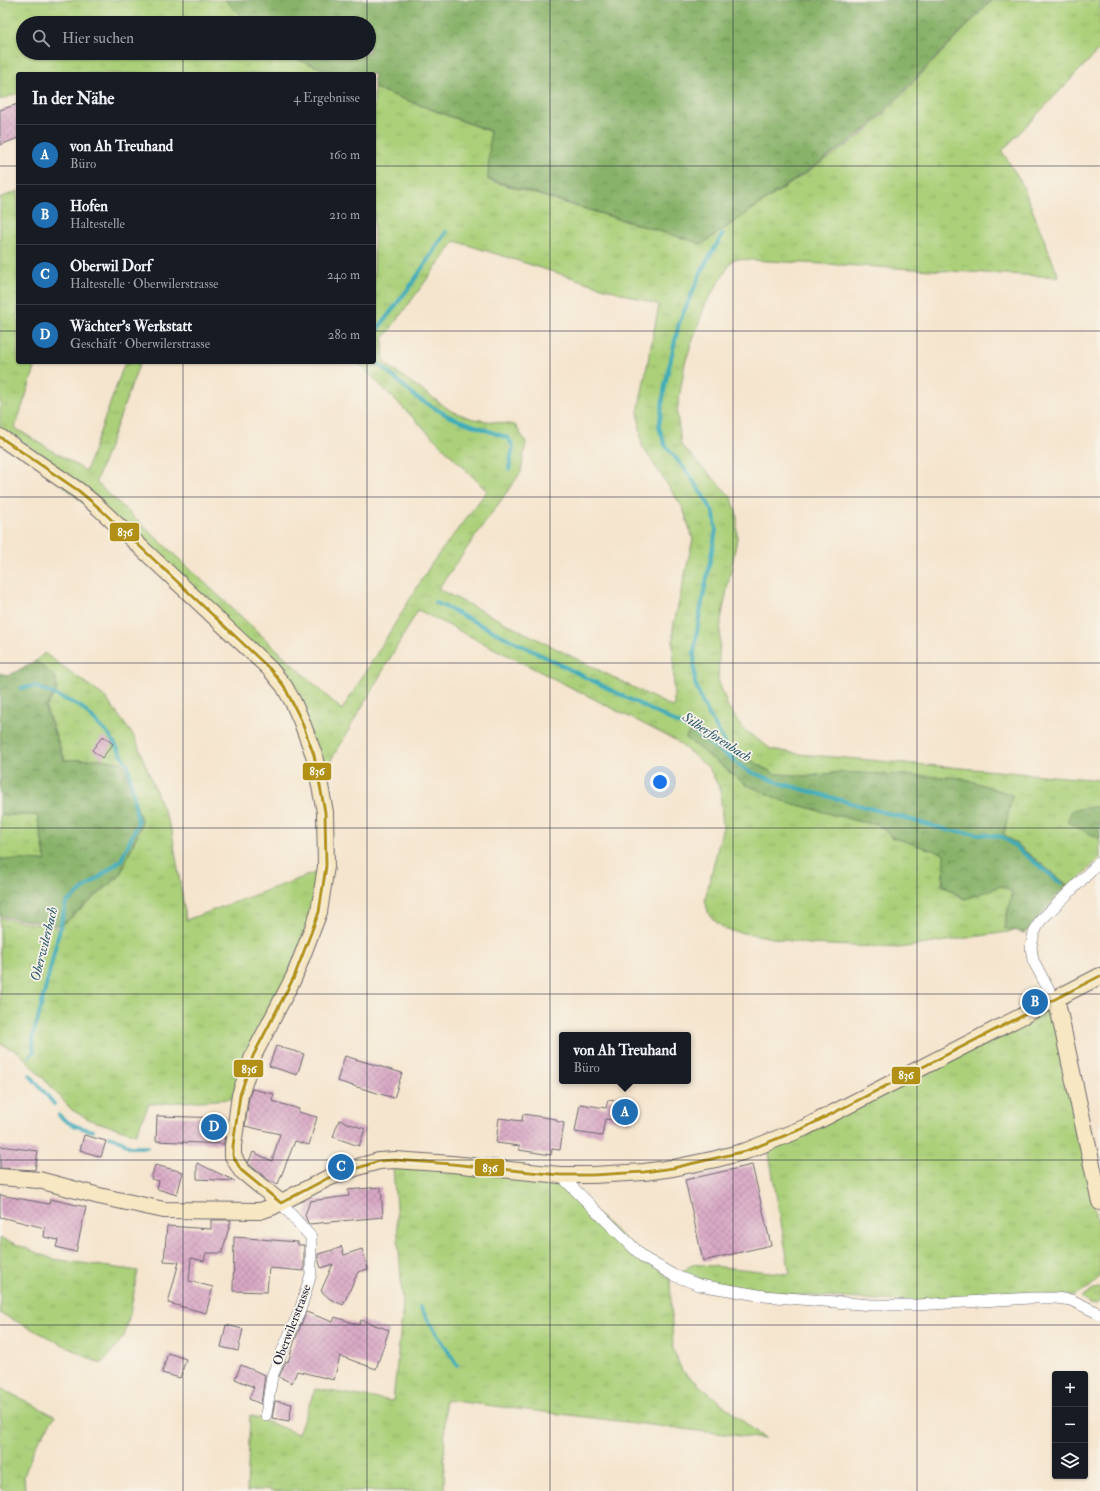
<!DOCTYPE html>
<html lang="de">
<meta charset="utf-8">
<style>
:root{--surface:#171b24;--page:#20242c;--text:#f1f3f6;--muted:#9ea1a6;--line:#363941;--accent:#1f6fb2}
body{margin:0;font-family:"IM FELL Double Pica",serif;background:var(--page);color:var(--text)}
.controls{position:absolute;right:12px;bottom:12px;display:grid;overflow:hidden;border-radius:4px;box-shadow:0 1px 3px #0004}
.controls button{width:36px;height:36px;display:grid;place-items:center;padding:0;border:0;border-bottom:1px solid var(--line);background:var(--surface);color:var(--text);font:20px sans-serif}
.you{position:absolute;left:660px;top:782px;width:14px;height:14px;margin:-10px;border:3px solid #fff;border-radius:50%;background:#1a73e8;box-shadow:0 0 0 6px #1a73e833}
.badge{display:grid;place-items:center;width:26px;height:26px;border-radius:50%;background:var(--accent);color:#fff;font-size:13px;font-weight:700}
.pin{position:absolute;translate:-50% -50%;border:2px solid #fff;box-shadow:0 1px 4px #0006}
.popup{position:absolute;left:559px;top:1032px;width:132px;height:52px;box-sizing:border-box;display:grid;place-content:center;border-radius:4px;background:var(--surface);filter:drop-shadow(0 1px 3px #0005);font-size:13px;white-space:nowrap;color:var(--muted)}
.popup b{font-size:15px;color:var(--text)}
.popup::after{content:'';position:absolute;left:50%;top:100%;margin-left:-8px;border:8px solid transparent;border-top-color:var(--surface)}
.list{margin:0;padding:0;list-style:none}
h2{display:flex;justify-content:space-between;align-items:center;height:52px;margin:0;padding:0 16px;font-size:17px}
h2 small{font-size:13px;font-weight:400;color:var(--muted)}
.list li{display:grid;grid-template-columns:26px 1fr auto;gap:12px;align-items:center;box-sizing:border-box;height:60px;padding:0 16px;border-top:1px solid var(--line)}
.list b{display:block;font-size:15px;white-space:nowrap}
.list p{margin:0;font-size:13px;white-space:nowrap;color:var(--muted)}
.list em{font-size:13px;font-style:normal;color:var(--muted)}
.icon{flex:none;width:22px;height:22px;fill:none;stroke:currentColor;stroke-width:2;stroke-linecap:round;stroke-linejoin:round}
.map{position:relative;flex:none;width:1100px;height:1491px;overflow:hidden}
.search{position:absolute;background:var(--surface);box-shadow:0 1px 3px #0004;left:16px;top:16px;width:360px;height:44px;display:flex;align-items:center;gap:10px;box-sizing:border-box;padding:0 14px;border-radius:22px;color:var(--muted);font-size:15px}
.panel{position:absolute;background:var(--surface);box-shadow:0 1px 3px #0004;left:16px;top:72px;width:360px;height:292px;border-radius:4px}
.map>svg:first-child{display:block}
.grass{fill:url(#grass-tufts);stroke:#66795a;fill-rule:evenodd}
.forest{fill:url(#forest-crowns);stroke:#556a52}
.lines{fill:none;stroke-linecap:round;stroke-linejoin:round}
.stream{stroke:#3dacba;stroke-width:4}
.building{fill:url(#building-cross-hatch)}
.street-casing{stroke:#6c666e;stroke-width:12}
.secondary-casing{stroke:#6c666e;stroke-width:18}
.street{stroke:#fff;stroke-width:11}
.secondary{stroke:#f7e8c3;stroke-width:16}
.bus-1-casing{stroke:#f7f3e8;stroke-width:6}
.bus-1{stroke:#b29015;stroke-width:3}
.grid{fill:none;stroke:#22223b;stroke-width:1;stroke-opacity:0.55}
.labels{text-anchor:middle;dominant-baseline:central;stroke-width:3.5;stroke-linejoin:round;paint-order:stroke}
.street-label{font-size:13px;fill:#22223b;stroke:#f7f3e8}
.water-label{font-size:14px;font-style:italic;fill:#2d596e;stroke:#f7f3e8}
.line-badge{stroke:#f7f3e8;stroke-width:1.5}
.badge-label{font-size:11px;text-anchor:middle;font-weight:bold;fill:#fff}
</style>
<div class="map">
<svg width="1100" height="1491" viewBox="0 0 1100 1491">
<defs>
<pattern id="grass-tufts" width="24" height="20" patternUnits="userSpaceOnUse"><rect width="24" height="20" fill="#abd079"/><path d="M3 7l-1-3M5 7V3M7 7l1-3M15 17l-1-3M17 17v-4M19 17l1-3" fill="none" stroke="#93b26a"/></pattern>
<pattern id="forest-crowns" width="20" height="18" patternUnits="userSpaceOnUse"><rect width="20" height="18" fill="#88b269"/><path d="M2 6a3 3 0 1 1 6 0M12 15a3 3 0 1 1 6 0" fill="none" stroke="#6f9058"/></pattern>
<pattern id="building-cross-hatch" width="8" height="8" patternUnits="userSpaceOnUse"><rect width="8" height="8" fill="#d8a7c4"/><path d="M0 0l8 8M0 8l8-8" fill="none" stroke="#b98fa9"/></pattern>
</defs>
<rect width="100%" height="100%" fill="#f7f3e8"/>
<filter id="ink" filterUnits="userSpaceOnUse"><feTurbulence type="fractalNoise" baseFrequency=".025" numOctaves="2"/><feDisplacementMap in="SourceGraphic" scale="8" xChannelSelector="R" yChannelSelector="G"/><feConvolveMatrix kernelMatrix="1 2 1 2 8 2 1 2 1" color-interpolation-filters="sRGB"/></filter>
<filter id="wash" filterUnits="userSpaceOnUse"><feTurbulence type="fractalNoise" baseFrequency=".012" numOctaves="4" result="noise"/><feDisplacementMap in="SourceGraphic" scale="16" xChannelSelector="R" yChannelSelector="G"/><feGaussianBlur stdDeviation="0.9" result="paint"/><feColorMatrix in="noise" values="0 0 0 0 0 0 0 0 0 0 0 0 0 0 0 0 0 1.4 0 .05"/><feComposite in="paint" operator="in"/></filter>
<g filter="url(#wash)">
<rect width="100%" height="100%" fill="#f5e5ce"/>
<path class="grass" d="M0,0H225L248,23H23V53H280L337,74H18V93L0,100Z
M992,0H1100V49L1002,151L1022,184L1059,277L733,259L705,305L685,363L677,412L681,445L732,498L737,515V539L721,620L718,679L727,705L743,729L771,749L799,754L1100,780V807L1068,822L1097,836L1100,840V858L1070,887L1004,834L1012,795L962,778L840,772L809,776L775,774L692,727L686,738L744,783L783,801L861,822L878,824L891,837L945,854L942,885L964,899L1001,886L1012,892L1004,927L1014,931L899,948L809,944L726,930L714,920L708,912L705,899L723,827L720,789L709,768L675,740L418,610L330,762L321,767L292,686L0,430V198L18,191V362H37L15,428L86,471L125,362H140L96,482L342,710L432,563L487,491L357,362H374V303L377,300L374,297V88L491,132L488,180L702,244L866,132ZM455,241L659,305L638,412L642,446L683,508L693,539L673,628L674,708L438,589L521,472L526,442L515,425L473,419L451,411L384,363L383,339Z
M44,653L105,697L135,738L172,832L186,920L320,871L314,910L299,949L232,1099L149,1104L136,1134L90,1120L72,1110L19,1052L0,1044V918L59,928L120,876L142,823L123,763L102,759L65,760L46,708L57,690L56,678L35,662Z
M0,815H37L46,862L0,859Z
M1051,1007L1097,1217L1100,1246V1276L1090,1287L1072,1296L914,1302L826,1297L765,1292L704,1282L681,1274L692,1264L790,1274L768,1148Z
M393,1166L557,1179L670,1279L673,1349L682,1371L765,1439L445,1400L444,1491H272L269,1489L247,1491L250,1415L298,1434L315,1389L393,1401L403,1306Z
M0,1238L53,1259L138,1271L130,1313L124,1337L101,1364L0,1313Z
M1097,1288H1100V1302C1093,1307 1087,1303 1081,1298Z
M0,1388L55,1416L35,1446L24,1476L25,1491H4L0,1488Z"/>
<path class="forest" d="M225,0H991L866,130L702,244L488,179L490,131L374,88V74H337L280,53H369V23H248Z
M36,661L56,678V690L45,708L64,760L102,759L122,763L142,823L120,875L61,926L0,916V859L46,861L37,815H0V673L8,676Z
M692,727L775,774L810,776L840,772L962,778L1012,795L1004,834L1067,885L1025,933L1004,928L1012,892L1001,886L965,899L943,885L944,854L892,837L878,824L861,822L783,801L745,784L686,738Z
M1100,806V839L1067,822L1072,810Z"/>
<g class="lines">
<path class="stream" d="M723,234L704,266L679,323L665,385L659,427L665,445L688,473L706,500L714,514L716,530L699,618L694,653L695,683L703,704L735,761
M374,334L411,285L446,232
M374,360L417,398L450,417L508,438L513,446L509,469
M435,602L691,730L748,771L780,783L947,830L1003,837L1061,883
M21,688L35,686L80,706L110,736L128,765L138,823L121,860L66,903L37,1023C33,1033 31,1040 34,1051L30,1056
M30,1075L54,1104
M59,1115C68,1125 82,1128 93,1131
M109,1136L122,1141L130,1147H147
M420,1307L457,1365"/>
</g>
<g id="blocks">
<path class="building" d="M18,104V138L0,145V110Z
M103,736L113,744L102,758L92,750Z
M276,1046L304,1054L297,1075L269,1066Z
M345,1056L402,1073L394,1098L337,1081Z
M252,1089L274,1094L272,1101L299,1109L298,1112L317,1117L309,1145L295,1141L278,1184L268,1180L248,1163L253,1152L272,1161L280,1134L245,1126L249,1097Z
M608,1100L634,1103L631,1122L605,1119L602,1136L575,1132L580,1104L606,1108Z
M523,1114L556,1119V1121L564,1123L560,1150L552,1149L551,1155L519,1150L520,1146L496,1143L499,1118L522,1121Z
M157,1116L225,1118L224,1144L156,1141Z
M339,1120L365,1129L359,1146L333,1137Z
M84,1135L106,1141L101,1157L80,1150Z
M0,1146L38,1151L35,1170L0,1168Z
M197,1163L235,1181L197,1179Z
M155,1165L183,1172L177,1195L157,1189L159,1181L151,1179Z
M752,1165L771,1245L703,1261L685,1180Z
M381,1187L383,1217L309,1224L308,1223L305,1215L310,1201L349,1196L348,1190Z
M0,1195L49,1204L50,1199L86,1207L76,1252L56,1247L58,1240L44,1237L45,1228L0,1217Z
M211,1220H231L222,1253H206L204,1261L191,1258L189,1281L213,1287L206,1313L168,1303L179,1262L164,1261L167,1226L211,1229Z
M234,1237L298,1242V1245H304V1271L269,1268L267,1292L233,1291Z
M341,1246L344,1255L362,1249L368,1269L358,1272L343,1305L330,1299L321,1291L333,1264L321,1268L318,1258V1254L340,1248Z
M306,1312L333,1322L335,1317L359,1325L361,1320L389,1330L376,1369L340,1356L334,1380L297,1371L292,1383L279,1377L286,1361L288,1362L295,1340Z
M226,1325L243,1329L238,1351L221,1347Z
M168,1353L186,1359L180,1378L162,1373Z
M241,1365L265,1375L261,1404L249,1399L254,1387L235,1379Z
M275,1401L292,1404L289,1421L272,1418Z"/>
</g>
</g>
<g filter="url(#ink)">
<use href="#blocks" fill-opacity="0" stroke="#6c666e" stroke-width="1"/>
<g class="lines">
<defs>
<path id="street" d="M1054,1000L1033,960L1031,947L1034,933L1040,921L1100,862
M560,1175L644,1258L673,1275L699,1285L764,1296L871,1305H916L1030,1298H1056L1071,1300L1100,1314
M266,1415L272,1376L301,1307L311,1274V1237L281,1203"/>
<path id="secondary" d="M0,437L79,491L98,507L270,669L284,686L293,702L301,720L314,755L325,812L326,866L319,912L294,977L253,1056L240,1095L233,1146V1156L241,1170L281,1203
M1054,1000L1058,1007L1100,1202
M0,1177L39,1180L99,1196L164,1210L260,1211L272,1207L328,1178L361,1166L379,1161L395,1160L452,1164L560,1175H593L644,1172L673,1168L716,1159L746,1151L804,1128L1100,976"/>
</defs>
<use href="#street" class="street-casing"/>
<use href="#secondary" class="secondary-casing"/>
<use href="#street" class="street"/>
<use href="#secondary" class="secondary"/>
<defs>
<path id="bus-1" d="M0,437L79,491L98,507L270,669L284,686L301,720L314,755L325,812L326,866L319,912L294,977L253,1056L240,1095L233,1146V1156L241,1170L281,1203
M281,1203L328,1178L379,1161L395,1160L452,1164L560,1175H593L644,1172L673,1168L746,1151L804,1128L1100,976"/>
</defs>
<use href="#bus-1" class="bus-1-casing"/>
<use href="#bus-1" class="bus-1"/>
</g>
</g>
<path class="grid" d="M183,0V23M367,0V23M550,0V1491M733,0V1491M917,0V1491M183,53V74M367,53V74M0,166H18M374,166H1100M0,331H18M374,331H1100M183,362V1491M367,362V1491M0,497H1100M0,663H1100M0,828H1100M0,994H1100M0,1160H1100M0,1325H1100"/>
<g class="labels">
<g class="street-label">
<text transform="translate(292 1325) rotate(-69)">Oberwilerstrasse</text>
</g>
<g class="water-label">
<text transform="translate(717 737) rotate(33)">Silberforenbach</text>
<text transform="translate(44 944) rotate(-76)">Oberwilerbach</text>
</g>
</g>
<g class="line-badge">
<rect x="109" y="522" width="31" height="20" rx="4" fill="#b29015"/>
<rect x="302" y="762" width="30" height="19" rx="4" fill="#b29015"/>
<rect x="233" y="1059" width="31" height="19" rx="4" fill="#b29015"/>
<rect x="891" y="1066" width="30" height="19" rx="4" fill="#b29015"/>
<rect x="474" y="1158" width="31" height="19" rx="4" fill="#b29015"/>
</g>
<g class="badge-label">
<text x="125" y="536">836</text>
<text x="317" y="775">836</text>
<text x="249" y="1073">836</text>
<text x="906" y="1079">836</text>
<text x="490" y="1172">836</text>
</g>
</svg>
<div class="controls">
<button>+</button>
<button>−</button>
<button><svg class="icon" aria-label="layers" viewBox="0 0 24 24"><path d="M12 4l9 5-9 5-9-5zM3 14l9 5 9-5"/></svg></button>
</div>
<div class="you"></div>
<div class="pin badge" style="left:625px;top:1112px">A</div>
<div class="popup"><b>von Ah Treuhand</b>Büro</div>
<div class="pin badge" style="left:1035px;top:1002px">B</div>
<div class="pin badge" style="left:341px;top:1167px">C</div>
<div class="pin badge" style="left:214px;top:1127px">D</div>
<div class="search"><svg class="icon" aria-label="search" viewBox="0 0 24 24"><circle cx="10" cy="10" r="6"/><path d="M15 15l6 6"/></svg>Hier suchen</div>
<section class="panel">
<h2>In der Nähe<small>4 Ergebnisse</small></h2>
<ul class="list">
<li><span class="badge">A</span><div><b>von Ah Treuhand</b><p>Büro</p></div><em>160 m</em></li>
<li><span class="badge">B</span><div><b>Hofen</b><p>Haltestelle</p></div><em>210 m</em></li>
<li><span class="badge">C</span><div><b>Oberwil Dorf</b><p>Haltestelle · Oberwilerstrasse</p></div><em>240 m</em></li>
<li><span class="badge">D</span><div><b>Wächter's Werkstatt</b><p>Geschäft · Oberwilerstrasse</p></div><em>280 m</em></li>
</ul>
</section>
</div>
